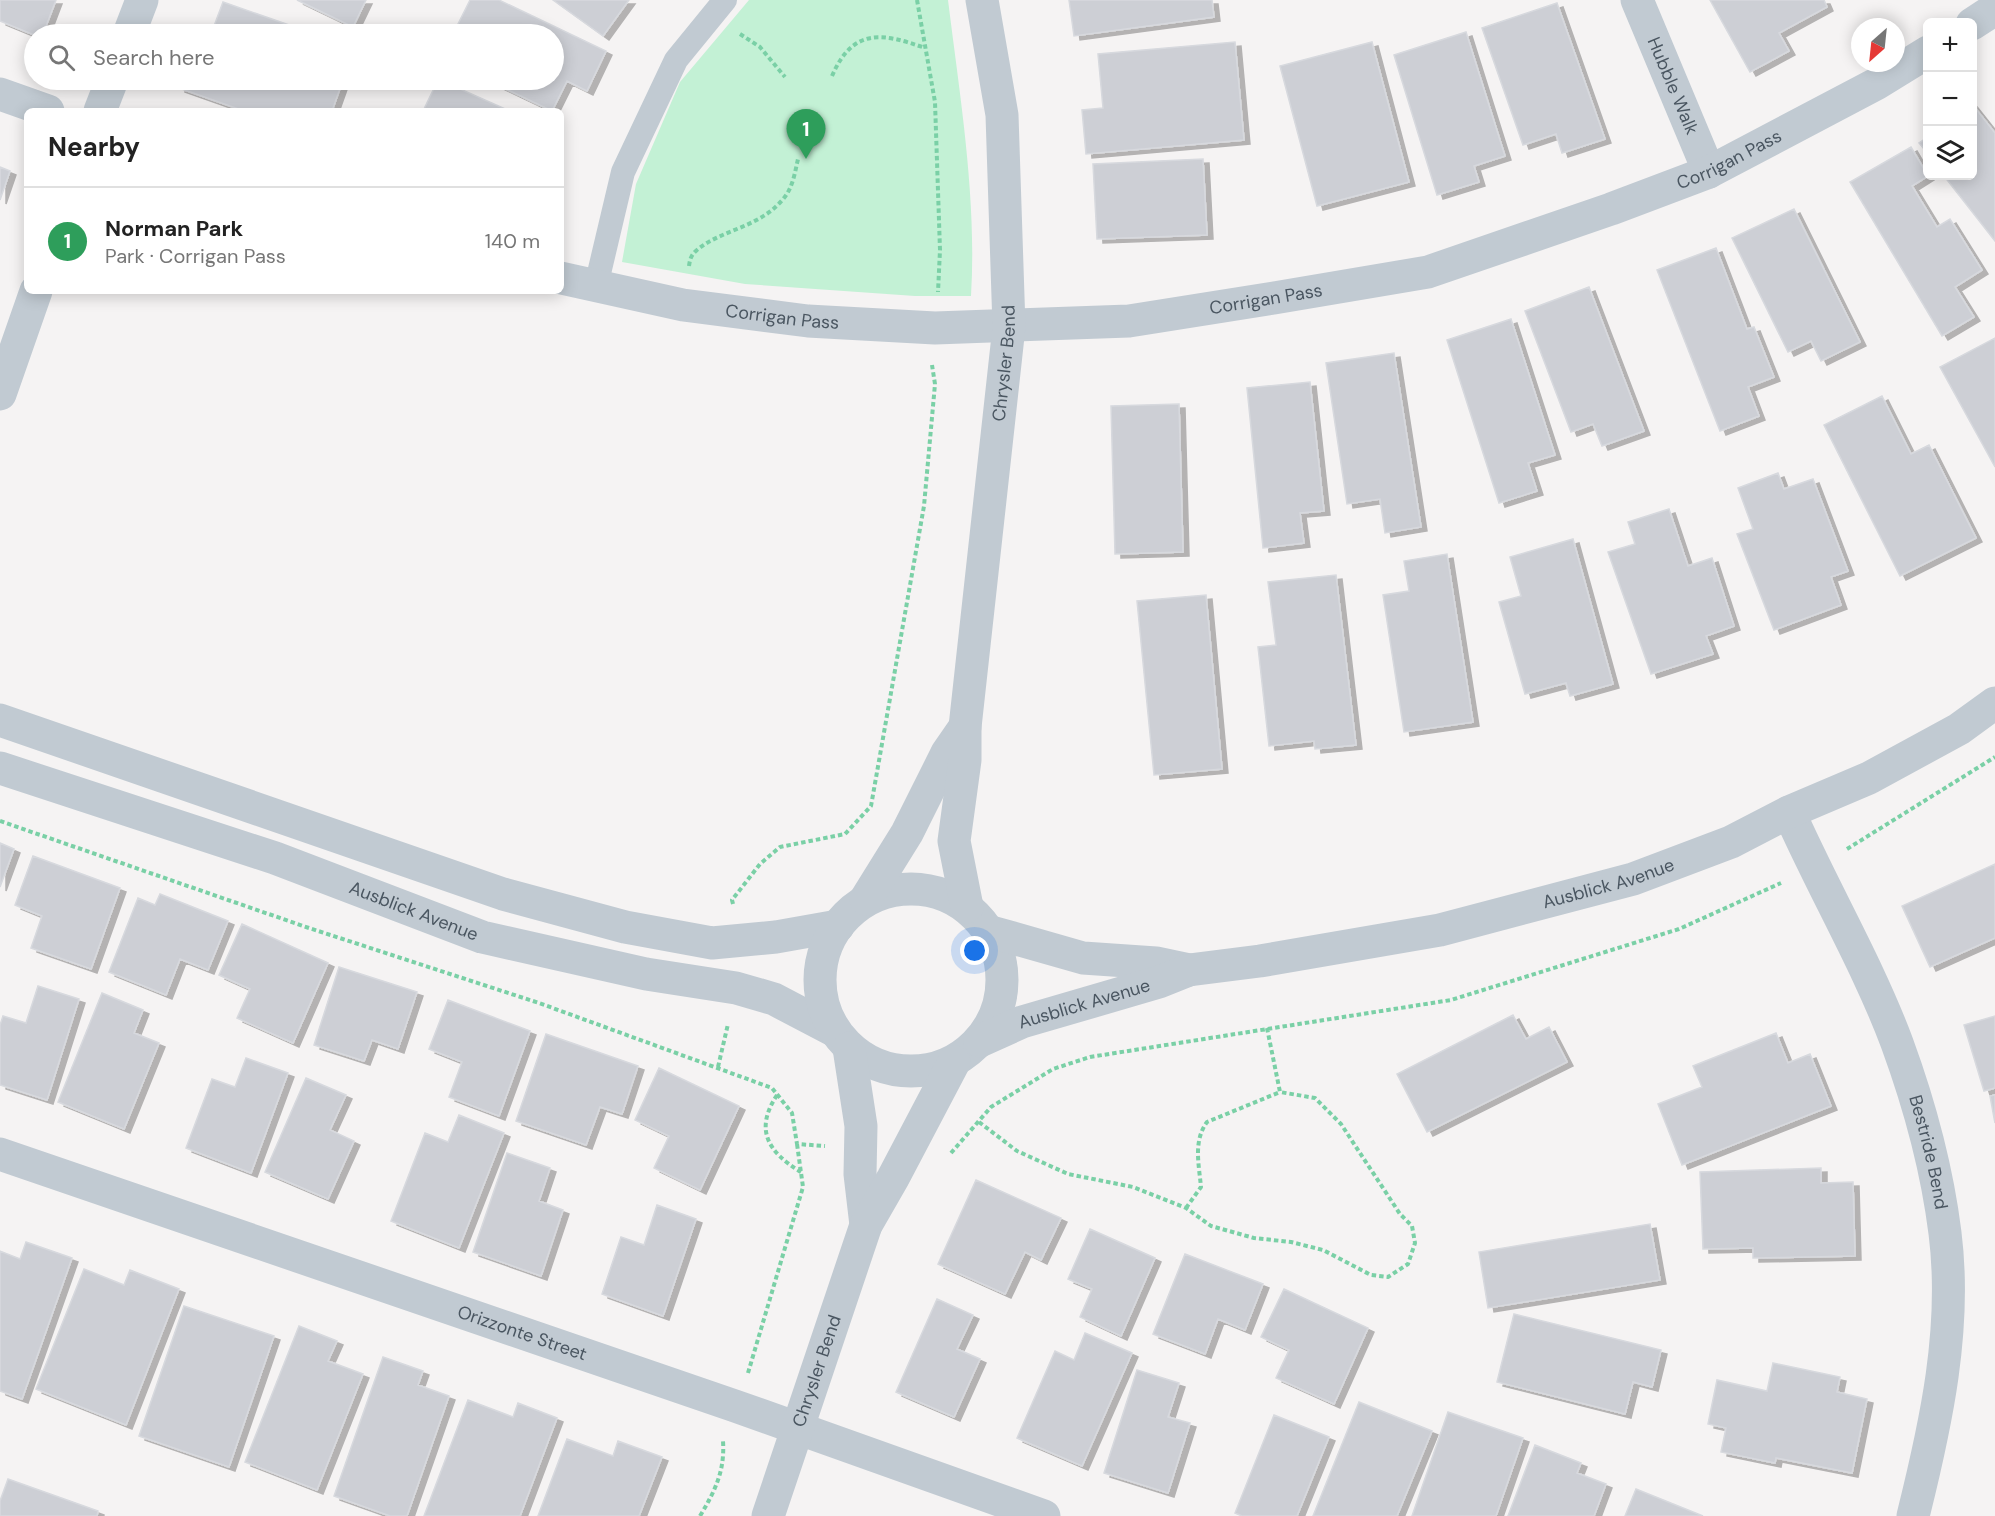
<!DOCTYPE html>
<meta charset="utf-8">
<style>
:root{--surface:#fff;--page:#f6f6f6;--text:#222;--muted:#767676;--line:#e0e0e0;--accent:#1a73e8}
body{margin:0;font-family:"DM Sans",sans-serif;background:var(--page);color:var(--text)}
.controls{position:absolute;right:18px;top:18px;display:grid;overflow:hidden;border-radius:9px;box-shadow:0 3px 15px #0003}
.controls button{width:54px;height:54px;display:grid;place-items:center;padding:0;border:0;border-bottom:2px solid var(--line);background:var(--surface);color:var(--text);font:30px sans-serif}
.compass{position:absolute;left:1851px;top:18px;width:54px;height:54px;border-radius:50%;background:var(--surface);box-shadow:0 3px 15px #0003;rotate:207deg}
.you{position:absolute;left:975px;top:951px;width:21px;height:21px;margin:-15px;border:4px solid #fff;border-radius:50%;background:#1a73e8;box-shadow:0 0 0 9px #1a73e833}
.badge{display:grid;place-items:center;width:39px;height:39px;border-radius:50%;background:var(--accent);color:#fff;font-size:20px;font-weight:700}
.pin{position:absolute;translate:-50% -50px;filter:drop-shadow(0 2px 3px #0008)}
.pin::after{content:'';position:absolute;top:32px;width:21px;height:18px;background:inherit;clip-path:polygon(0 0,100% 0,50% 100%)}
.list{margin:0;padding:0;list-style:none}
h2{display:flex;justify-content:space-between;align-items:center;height:78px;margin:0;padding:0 24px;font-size:26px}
h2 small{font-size:20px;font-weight:400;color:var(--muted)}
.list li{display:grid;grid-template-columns:39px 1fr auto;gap:18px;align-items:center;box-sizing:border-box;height:108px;padding:0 24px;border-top:2px solid var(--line)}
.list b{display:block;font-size:22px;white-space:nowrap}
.list p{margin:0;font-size:20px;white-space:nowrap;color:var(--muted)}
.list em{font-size:20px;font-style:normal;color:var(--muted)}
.icon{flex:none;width:33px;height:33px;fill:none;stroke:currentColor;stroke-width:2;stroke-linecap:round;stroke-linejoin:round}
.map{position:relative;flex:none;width:1995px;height:1516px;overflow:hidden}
.search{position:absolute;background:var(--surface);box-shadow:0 3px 15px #0003;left:24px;top:24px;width:540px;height:66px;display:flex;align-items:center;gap:15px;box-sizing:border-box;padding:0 21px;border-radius:33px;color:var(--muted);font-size:22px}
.panel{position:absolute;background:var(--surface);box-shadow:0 3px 15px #0003;left:24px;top:108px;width:540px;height:186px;border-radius:9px}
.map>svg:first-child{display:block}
.green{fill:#c3f1d5}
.building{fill:#cdcfd5;stroke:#d7d9de;stroke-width:1.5;filter:url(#shadow)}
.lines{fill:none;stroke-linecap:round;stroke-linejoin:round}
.path{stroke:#7ad0a6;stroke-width:4;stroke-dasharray:4.5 3;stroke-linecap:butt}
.service{stroke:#c1cad2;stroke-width:24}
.minor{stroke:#c1cad2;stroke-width:33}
.labels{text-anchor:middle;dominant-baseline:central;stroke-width:6;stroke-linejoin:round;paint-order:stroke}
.street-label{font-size:18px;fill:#4a5661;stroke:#fff}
</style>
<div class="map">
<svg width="1995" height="1516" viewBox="0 0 1995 1516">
<defs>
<filter id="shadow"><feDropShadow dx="6" dy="4" stdDeviation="0" flood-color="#0004"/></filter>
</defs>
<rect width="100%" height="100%" fill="#f5f3f3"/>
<path class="green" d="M749,0H948C960,97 977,198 971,296H915L745,284L622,262L636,184L680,82Z"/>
<path class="building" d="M0,0H56L43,34L34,35L0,21Z
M297,0H366L353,27Z
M470,0H499L606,51L587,91L567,81L552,111L487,80H554V34H453Z
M553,0H629L603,36Z
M1069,0H1212L1214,17L1074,36Z
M1710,0H1824L1827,7L1779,33L1789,51L1750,72Z
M223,2L315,34H211Z
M1557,3L1605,139L1562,153L1556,134L1523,145L1482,28Z
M1466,32L1505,156L1474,166L1479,182L1437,195L1394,55Z
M1235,42L1244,140L1086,154L1082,110L1103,108L1098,54Z
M1372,42L1409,182L1317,206L1280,66Z
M182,80H343L332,111H244L179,88Z
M438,80H440L510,111H423Z
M1972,104L1995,133V241L1944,176H1972Z
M1928,137V154L1919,143Z
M1911,147L1928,176L1912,186L1937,227L1950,219L1982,270L1955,287L1974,317L1942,336L1850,182Z
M1203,159L1207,235L1097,239L1093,164Z
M0,167L10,171L0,200Z
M1794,209L1860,342L1821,361L1811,341L1788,352L1732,238Z
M1716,248L1747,329L1754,327L1774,377L1748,387L1759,416L1720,431L1657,270Z
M1589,287L1644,431L1602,446L1593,424L1571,432L1525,311Z
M1511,319L1555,455L1528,463L1537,491L1499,503L1447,340Z
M1995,338V467L1940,367Z
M1394,353L1421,527L1385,533L1380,499L1347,504L1326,363Z
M1310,382L1324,511L1300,513L1304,543L1263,548L1247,388Z
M1882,396L1911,454L1929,445L1976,538L1900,576L1824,425Z
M1179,404L1183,552L1115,554L1111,406Z
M1778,473L1784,489L1813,479L1848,571L1831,577L1841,605L1774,630L1737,534L1753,529L1738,488Z
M1669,509L1688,566L1712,558L1734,626L1706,636L1713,654L1651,674L1608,552L1635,544L1628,522Z
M1573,539L1613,684L1570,696L1566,683L1525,694L1499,602L1521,596L1510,557Z
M1447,554L1473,722L1404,732L1383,595L1409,591L1404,561Z
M1336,575L1356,745L1315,749L1314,741L1269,746L1258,647L1276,645L1268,582Z
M1206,595L1222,769L1154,775L1137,601Z
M0,843L14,849L0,887Z
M33,856L120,888L91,969L31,948L42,916L15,905Z
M1995,864V938L1930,967L1902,906Z
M160,894L228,921L208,970L180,959L166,995L109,972L138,898L155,905Z
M242,924L328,963L293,1043L237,1018L250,989L219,975Z
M339,967L417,992L398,1049L372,1040L364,1061L314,1045Z
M38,986L79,999L47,1100L0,1085V1025L3,1016L26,1023Z
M102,993L143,1010L134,1033L159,1043L124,1129L58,1102Z
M448,1000L530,1031L499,1116L449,1097L462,1062L429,1049Z
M1513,1015L1526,1039L1549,1027L1567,1062L1427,1132L1397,1074Z
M1995,1016V1088L1984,1091L1964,1025Z
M1776,1033L1788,1063L1810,1054L1831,1106L1682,1165L1658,1104L1702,1087L1693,1066Z
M546,1034L638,1066L622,1114L600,1107L586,1145L516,1121Z
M246,1058L288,1073L251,1173L186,1148L212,1079L235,1087Z
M659,1068L739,1106L700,1190L654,1168L669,1136L635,1120Z
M306,1078L346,1095L330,1130L354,1141L328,1199L265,1172Z
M1995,1095V1123L1990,1096Z
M459,1115L504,1133L459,1248L391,1221L425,1133L448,1142Z
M507,1153L550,1168L539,1201L563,1210L541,1276L473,1252Z
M1821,1168V1183L1853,1182L1855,1256L1753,1258V1248L1703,1249L1700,1172Z
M976,1180L1061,1218L1041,1260L1025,1252L1005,1294L938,1264Z
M657,1205L696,1219L663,1316L602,1294L621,1237L644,1245Z
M1650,1224L1660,1280L1488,1308L1479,1252Z
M1090,1229L1155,1258L1121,1336L1080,1317L1092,1289L1068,1279Z
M26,1242L72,1258L22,1399L0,1391V1251L20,1259Z
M1185,1254L1263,1284L1245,1330L1218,1319L1205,1354L1153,1334Z
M84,1269L124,1285L130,1270L179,1289L126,1425L36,1389Z
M1284,1289L1368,1328L1334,1404L1276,1378L1289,1350L1261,1337Z
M937,1299L973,1315L957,1349L980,1359L954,1417L896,1392Z
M184,1306L274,1336L229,1467L139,1436Z
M1514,1314L1661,1350L1652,1387L1633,1382L1625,1414L1497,1382Z
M299,1326L337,1341L328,1361L363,1374L317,1490L245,1462Z
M1085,1333L1132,1353L1082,1466L1017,1438L1055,1351L1074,1360Z
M383,1357L423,1371L418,1385L449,1396L407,1516H390L334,1496Z
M1773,1363L1840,1377L1837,1392L1867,1399L1852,1473L1776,1458L1775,1463L1721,1452L1726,1428L1708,1424L1717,1380L1767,1391Z
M1137,1370L1179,1383L1168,1417L1190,1423L1168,1493L1104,1473Z
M468,1400L513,1417L518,1403L557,1418L520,1516H424Z
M1359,1402L1432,1431L1397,1516H1313Z
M1448,1412L1523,1438L1496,1516H1412Z
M1274,1415L1329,1437L1297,1516H1242L1235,1513Z
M567,1439L613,1456L618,1441L662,1457L639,1516H538Z
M1535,1445L1581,1463L1577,1473L1606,1484L1594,1516H1508Z
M8,1479L98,1511L97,1516H0V1501Z
M1636,1489L1703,1516H1625Z"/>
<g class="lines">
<path class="path" d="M917,0L935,102L940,250L938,292
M740,34L760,47L785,77
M832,76C853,27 883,33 925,48
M689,266C690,259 691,255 697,250C722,229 760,228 784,198C793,187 795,172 798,159
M0,821L309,928L539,1003L772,1088L792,1113L797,1144L825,1146
M1847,849L1995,757
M733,904L732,900L760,864L780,847L845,834L871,806L924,506L935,384L932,365
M718,1067L728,1024
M777,1095C754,1130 768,1152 801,1172
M979,1122L1017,1151L1068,1174L1133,1187L1186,1208L1211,1226L1254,1238L1291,1242L1323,1250L1371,1275L1388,1277L1408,1264L1415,1243L1412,1226L1400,1214L1341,1124L1315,1098L1280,1092
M951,1153L991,1107L1053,1069L1090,1057L1451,1000L1679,929L1781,883
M1186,1208L1201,1187C1199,1165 1193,1141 1207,1122L1280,1092L1267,1028
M748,1373L803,1187L797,1144
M700,1516C715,1491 725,1471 723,1441"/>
<path class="service" d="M596,286L623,172L676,60L725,0"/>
<g class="minor">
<path id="s1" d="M1637,0L1709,172"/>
<path d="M1972,24L1995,9"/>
<path d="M129,34L142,0"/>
<path d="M0,94L48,111"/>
<path d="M100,111L112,80"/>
<path id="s2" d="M561,278L683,305L808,321L935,328L1129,321L1274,298L1428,272L1611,209L1709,172L1876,84L1928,52"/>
<path d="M0,394L36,291"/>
<path d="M0,720L503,894L625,927L712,943L776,937L838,926"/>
<path id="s3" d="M0,768L275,858L482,937L646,974L736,988L774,999L833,1030"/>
<path id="s4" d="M1789,812C1823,889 1868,965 1897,1043C1919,1103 1937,1169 1945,1233C1957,1328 1936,1424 1913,1516"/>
<circle cx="911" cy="980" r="91"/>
<path d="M866,899L907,833L947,753L965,727"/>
<path id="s5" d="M967,907L954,841L965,760V727L1009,327L1002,115L982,0"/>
<path d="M988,931L1083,958L1156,963L1189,970"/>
<path id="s6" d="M980,1041L1022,1022L1159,982L1189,970L1260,961L1440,930L1633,879L1731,842L1789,812L1869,778L1959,729L1995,703"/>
<path d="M849,1048L861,1126L860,1174L866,1225"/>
<path id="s7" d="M0,1154L735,1406L1044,1516"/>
<path id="s8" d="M768,1516L866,1225L893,1178L954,1062"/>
</g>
</g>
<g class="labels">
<g class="street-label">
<text stroke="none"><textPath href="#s1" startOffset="93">Hubble Walk</textPath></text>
<text stroke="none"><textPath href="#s2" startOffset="1197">Corrigan Pass</textPath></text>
<text stroke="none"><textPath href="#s2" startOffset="711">Corrigan Pass</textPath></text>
<text stroke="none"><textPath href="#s2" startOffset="225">Corrigan Pass</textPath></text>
<text stroke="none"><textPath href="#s5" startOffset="548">Chrysler Bend</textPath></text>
<text stroke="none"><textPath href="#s6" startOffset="650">Ausblick Avenue</textPath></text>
<text stroke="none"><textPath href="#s3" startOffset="438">Ausblick Avenue</textPath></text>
<text stroke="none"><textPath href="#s6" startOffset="111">Ausblick Avenue</textPath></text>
<text stroke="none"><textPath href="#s4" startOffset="369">Bestride Bend</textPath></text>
<text stroke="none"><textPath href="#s7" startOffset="552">Orizzonte Street</textPath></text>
<text stroke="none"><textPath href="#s8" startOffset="153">Chrysler Bend</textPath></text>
</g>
</g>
</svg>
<div class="controls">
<button>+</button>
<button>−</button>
<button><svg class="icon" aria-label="layers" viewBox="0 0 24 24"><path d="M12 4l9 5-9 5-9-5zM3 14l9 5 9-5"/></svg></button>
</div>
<svg class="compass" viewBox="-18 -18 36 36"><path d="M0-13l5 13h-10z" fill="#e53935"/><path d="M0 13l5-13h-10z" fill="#767676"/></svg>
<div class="you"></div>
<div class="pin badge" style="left:806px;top:159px;background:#2e9e5b">1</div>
<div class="search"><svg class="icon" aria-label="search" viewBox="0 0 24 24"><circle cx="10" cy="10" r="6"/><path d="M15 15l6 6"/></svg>Search here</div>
<section class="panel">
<h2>Nearby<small></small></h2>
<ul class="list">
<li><span class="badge" style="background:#2e9e5b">1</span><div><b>Norman Park</b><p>Park · Corrigan Pass</p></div><em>140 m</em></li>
</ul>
</section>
</div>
